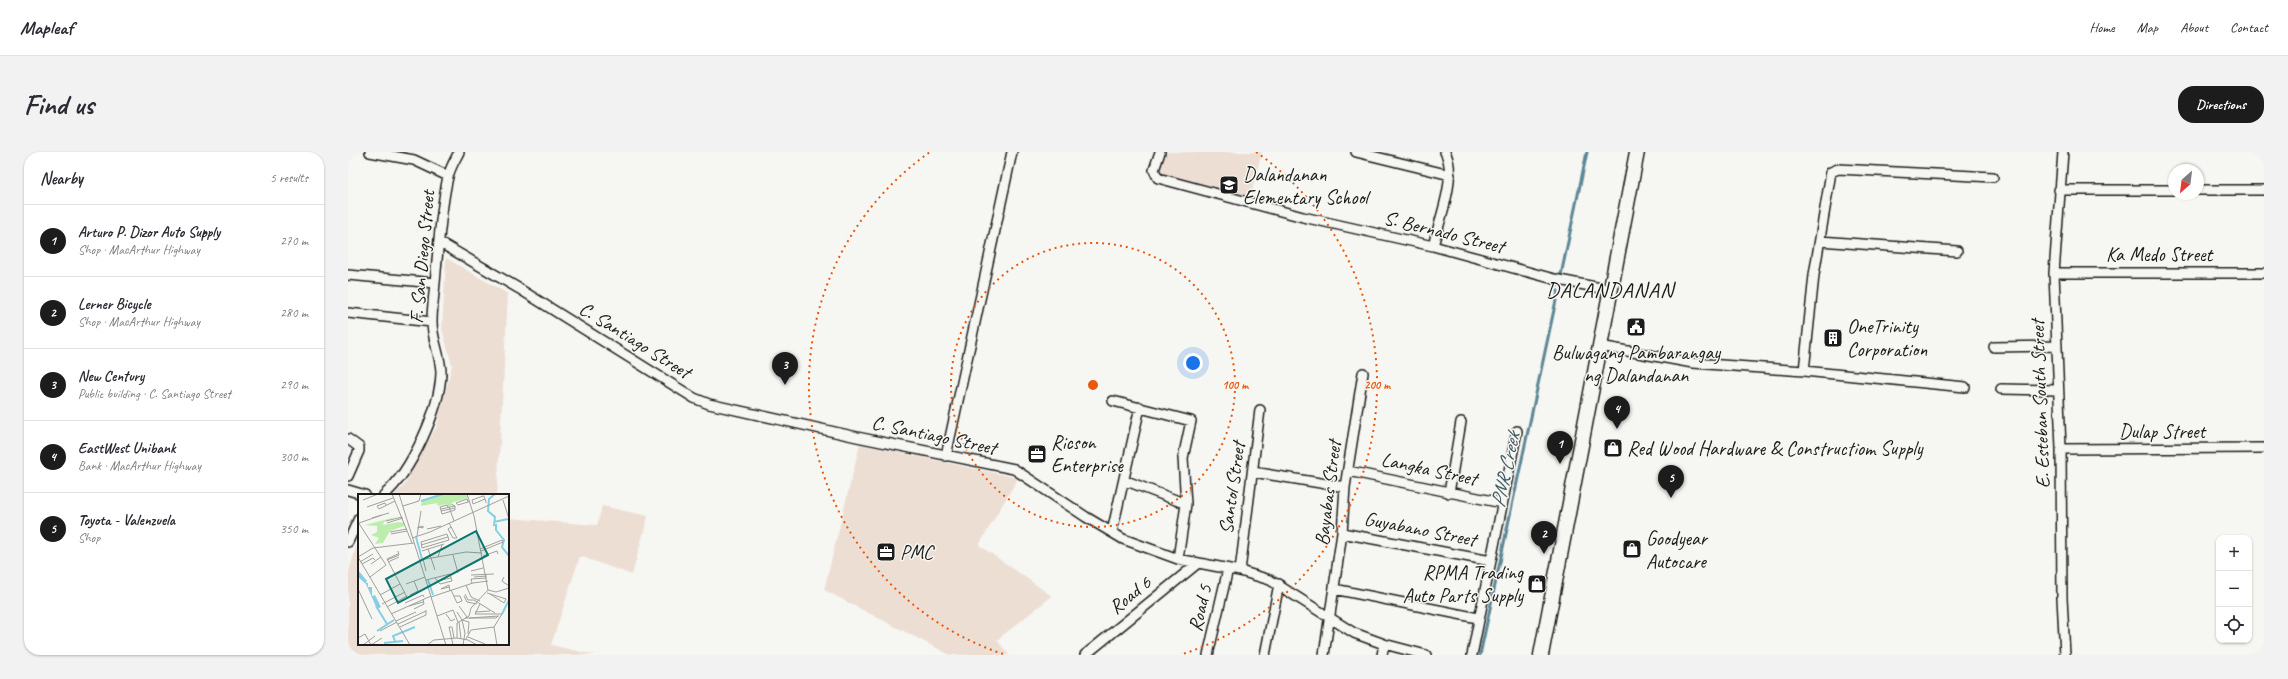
<!DOCTYPE html>
<meta charset="utf-8">
<style>
:root{--surface:#fff;--page:#f2f2f3;--text:#2b2b33;--muted:#7c7c81;--line:#e1e1e2;--accent:#1c1c1c}
body{margin:0;font-family:Caveat,sans-serif;background:var(--page);color:var(--text)}
.controls{position:absolute;right:12px;bottom:12px;display:grid;overflow:hidden;border-radius:8px;box-shadow:0 1px 3px #0004}
.controls button{width:36px;height:36px;display:grid;place-items:center;padding:0;border:0;border-bottom:1px solid var(--line);background:var(--surface);color:var(--text);font:20px sans-serif}
.compass{position:absolute;left:1820px;top:12px;width:36px;height:36px;border-radius:50%;background:var(--surface);box-shadow:0 1px 3px #0004;rotate:208deg}
.you{position:absolute;left:845px;top:211px;width:14px;height:14px;margin:-10px;border:3px solid #fff;border-radius:50%;background:#1a73e8;box-shadow:0 0 0 6px #1a73e833}
.badge{display:grid;place-items:center;width:26px;height:26px;border-radius:50%;background:var(--accent);color:#fff;font-size:13px;font-weight:700}
.pin{position:absolute;translate:-50% -33px;filter:drop-shadow(0 1px 2px #0008)}
.pin::after{content:'';position:absolute;top:21px;width:14px;height:12px;background:inherit;clip-path:polygon(0 0,100% 0,50% 100%)}
.list{margin:0;padding:0;list-style:none}
h2{display:flex;justify-content:space-between;align-items:center;height:52px;margin:0;padding:0 16px;font-size:17px}
h2 small{font-size:13px;font-weight:400;color:var(--muted)}
.list li{display:grid;grid-template-columns:26px 1fr auto;gap:12px;align-items:center;box-sizing:border-box;height:72px;padding:0 16px;border-top:1px solid var(--line)}
.list b{display:block;font-size:15px;white-space:nowrap}
.list p{margin:0;font-size:13px;white-space:nowrap;color:var(--muted)}
.list em{font-size:13px;font-style:normal;color:var(--muted)}
.icon{flex:none;width:22px;height:22px;fill:none;stroke:currentColor;stroke-width:2;stroke-linecap:round;stroke-linejoin:round}
.map{position:relative;flex:none;width:1916px;height:503px;overflow:hidden;border-radius:16px}
header{display:flex;align-items:center;gap:24px;box-sizing:border-box;height:56px;padding:0 20px;background:var(--surface);border-bottom:1px solid var(--line)}
header strong{font-size:19px}
nav{display:flex;gap:22px;margin-inline-start:auto;font-size:14px}
.intro{display:flex;align-items:center;justify-content:space-between;box-sizing:border-box;height:96px;padding:0 24px}
h1{margin:0;font-size:28px}
.button{padding:10px 18px;border-radius:16px;background:var(--accent);color:#fff;font-size:14px;font-weight:700}
main{display:flex;gap:24px;padding:0 24px}
aside{flex:1;background:var(--surface);border-radius:16px;box-shadow:0 1px 3px #0004}
.map>svg:first-child{display:block}
.built{fill:#edded4}
.lines{fill:none;stroke-linecap:round;stroke-linejoin:round}
.stream{stroke:#5b8795;stroke-width:3}
.minor-casing{stroke:#1c1c1c;stroke-width:12}
.highway-casing{stroke:#1c1c1c;stroke-width:17}
.minor{stroke:#f6f6f2;stroke-width:9}
.highway{stroke:#f6f6f2;stroke-width:14}
.ring{fill:none;stroke:#e8590c;stroke-width:2;stroke-dasharray:2 4}
.labels{text-anchor:middle;dominant-baseline:central;stroke-width:3;stroke-linejoin:round;paint-order:stroke}
.poi-label{font-size:20px;fill:#1c1c1c;stroke:#f6f6f2;text-anchor:start}
.street-label{font-size:20px;fill:#1c1c1c;stroke:#f6f6f2}
.water-label{font-size:21px;font-style:italic;fill:#415b62;stroke:#f6f6f2}
.quarter-label{font-size:22px;letter-spacing:1px;fill:#1c1c1c;stroke:#f6f6f2}
.inset-river{fill:none;stroke:#85cfe5;stroke-width:2}
.inset-road{fill:none;stroke:#9f9f9c;stroke-width:1}
.view{fill:#0f766e;fill-opacity:0.15;stroke:#0f766e;stroke-width:2}
.inset-edge{fill:none;stroke:#1c1c1c;stroke-width:2}
.centre{fill:#e8590c;stroke:#f6f6f2;stroke-width:2}
.ring-label{font-size:12px;text-anchor:middle;font-weight:bold;fill:#e8590c;stroke:#f6f6f2;stroke-width:3;stroke-linejoin:round;paint-order:stroke}
</style>
<header>
<strong>Mapleaf</strong>
<nav><a>Home</a><a>Map</a><a>About</a><a>Contact</a></nav>
</header>
<div class="intro"><h1>Find us</h1><a class="button">Directions</a></div>
<main>
<aside>
<h2>Nearby<small>5 results</small></h2>
<ul class="list">
<li><span class="badge">1</span><div><b>Arturo P. Dizor Auto Supply</b><p>Shop · MacArthur Highway</p></div><em>270 m</em></li>
<li><span class="badge">2</span><div><b>Lerner Bicycle</b><p>Shop · MacArthur Highway</p></div><em>280 m</em></li>
<li><span class="badge">3</span><div><b>New Century</b><p>Public building · C. Santiago Street</p></div><em>290 m</em></li>
<li><span class="badge">4</span><div><b>EastWest Unibank</b><p>Bank · MacArthur Highway</p></div><em>300 m</em></li>
<li><span class="badge">5</span><div><b>Toyota - Valenzuela</b><p>Shop</p></div><em>350 m</em></li>
</ul>
</aside>
<div class="map">
<svg width="1916" height="503" viewBox="0 0 1916 503">
<rect width="100%" height="100%" fill="#f6f6f2"/>
<filter id="ink" filterUnits="userSpaceOnUse"><feTurbulence type="fractalNoise" baseFrequency=".025" numOctaves="2"/><feDisplacementMap in="SourceGraphic" scale="8" xChannelSelector="R" yChannelSelector="G"/><feConvolveMatrix kernelMatrix="1 2 1 2 8 2 1 2 1" color-interpolation-filters="sRGB"/></filter>
<g filter="url(#ink)">
<path class="built" d="M814,0H914L902,46L809,21Z
M98,106L160,142L149,343H46L56,334L89,274L104,213L94,177Z
M512,292L670,326L631,393L704,444L649,488L661,503H602L476,438Z
M254,354L300,364L284,423L232,404L203,493L247,503H0V422L11,386V492H160V366L249,373Z"/>
<g class="lines">
<path class="stream" d="M1213,123L1239,0
M1132,503L1210,139"/>
<defs>
<path id="minor" d="M22,0L66,8L100,24
M812,0L806,18L810,26L955,65L1085,94L1206,127L1263,138
M1008,0L1102,23
M1715,0L1706,121L1713,297L1714,446L1717,503
M1711,38H1826
M1850,38H1916
M1472,89L1609,99
M91,90L170,136L346,246L361,252L509,285L666,317L738,365L775,387L830,407L892,419L922,428L1006,481L1036,492L1078,503
M1085,94C1091,69 1110,23 1097,0
M1706,121H1916
M0,123L87,131
M0,161L84,170
M1252,194L1345,211L1456,219L1617,235
M1646,195L1709,194
M1456,219L1466,123L1483,20L1490,17L1645,25
M1653,237L1710,238
M765,249L843,269L835,306L838,352L830,407
M0,287L11,295V299L0,324
M1713,297L1916,296
M598,304L664,0
M1000,319L1154,351
M905,320L997,335
M776,328L838,352
M0,338L17,343
M1101,341L1113,270
M36,343C63,320 92,257 93,221C93,204 84,188 84,170C84,153 87,136 88,119C91,88 93,55 100,25C102,16 107,8 111,0
M764,380L792,255
M994,381L1143,409
M0,390L11,366
M892,419L912,258
M986,437L1130,466
M737,503L850,411
M860,503L880,417
M917,503L931,432
M976,503L994,381L997,335L1015,221
M1034,503L1036,492
M1124,503L1169,279"/>
<path id="highway" d="M1193,503L1289,0"/>
</defs>
<use href="#minor" class="minor-casing"/>
<use href="#highway" class="highway-casing"/>
<use href="#minor" class="minor"/>
<use href="#highway" class="highway"/>
</g>
</g>
<g class="ring">
<circle cx="745" cy="233" r="142"/>
<path d="M655 502A284 284 0 0 1 582 0M908 0A284 284 0 0 1 835 502"/>
</g>
<defs>
<symbol id="school-square" viewBox="-11 -11 22 22"><rect x="-9" y="-9" width="18" height="18" rx="4" fill="#1c1c1c" stroke="#f6f6f2"/><path d="M0-5L7-2L0 1L-7-2ZM-4 1L0 2.5L4 1V4Q0 6-4 4Z" fill="#fff"/></symbol>
<symbol id="civic-square" viewBox="-11 -11 22 22"><rect x="-9" y="-9" width="18" height="18" rx="4" fill="#1c1c1c" stroke="#f6f6f2"/><path d="M-.6-6.5H3V-4.5H.6V-3L4-1V1h2V6H-6V1h2V-1L-.6-3ZM-1.2 2.5V6h2.4V2.5Z" fill="#fff"/></symbol>
<symbol id="building-square" viewBox="-11 -11 22 22"><rect x="-9" y="-9" width="18" height="18" rx="4" fill="#1c1c1c" stroke="#f6f6f2"/><path d="M-4-6H4V6H1V3H-1V6H-4ZM-2.5-4.3h1.7v1.8h-1.7ZM.8-4.3h1.7v1.8H.8ZM-2.5-1h1.7V.8h-1.7ZM.8-1h1.7V.8H.8Z" fill="#fff"/></symbol>
<symbol id="shop-square" viewBox="-11 -11 22 22"><rect x="-9" y="-9" width="18" height="18" rx="4" fill="#1c1c1c" stroke="#f6f6f2"/><path d="M-5-2.5h2.3a2.7 3.5 0 0 1 5.4 0H5L5.5 6h-11ZM-1.5-2.5h3a1.5 2.3 0 0 0-3 0Z" fill="#fff"/></symbol>
<symbol id="office-square" viewBox="-11 -11 22 22"><rect x="-9" y="-9" width="18" height="18" rx="4" fill="#1c1c1c" stroke="#f6f6f2"/><path d="M-6-3h4V-5.5h4V-3h4V5H-6ZM-1-4.5V-3h2v-1.5ZM-6 0V1H6V0Z" fill="#fff"/></symbol>
</defs>
<g fill-rule="evenodd">
<use href="#school-square" x="870" y="22" width="22" height="22"/>
<use href="#civic-square" x="1277" y="164" width="22" height="22"/>
<use href="#building-square" x="1474" y="175" width="22" height="22"/>
<use href="#shop-square" x="1254" y="285" width="22" height="22"/>
<use href="#office-square" x="678" y="291" width="22" height="22"/>
<use href="#shop-square" x="1273" y="386" width="22" height="22"/>
<use href="#office-square" x="527" y="389" width="22" height="22"/>
<use href="#shop-square" x="1178" y="421" width="22" height="22"/>
</g>
<g class="labels">
<g class="poi-label">
<text x="895" y="22">Dalandanan<tspan x="895" dy="23">Elementary School</tspan></text>
<text x="1499" y="174">OneTrinity<tspan x="1499" dy="23">Corporation</tspan></text>
<text x="1288" y="200" text-anchor="middle">Bulwagang Pambarangay<tspan x="1288" dy="23">ng Dalandanan</tspan></text>
<text x="703" y="290">Ricson<tspan x="703" dy="23">Enterprise</tspan></text>
<text x="1279" y="296">Red Wood Hardware &amp; Constructiom Supply</text>
<text x="1298" y="386">Goodyear<tspan x="1298" dy="23">Autocare</tspan></text>
<text x="552" y="400">PMC</text>
<text x="1175" y="420" text-anchor="end">RPMA Trading<tspan x="1175" dy="23">Auto Parts Supply</tspan></text>
</g>
<g class="street-label">
<text transform="translate(1096 80) rotate(14)">S. Bernado Street</text>
<text x="1811" y="102">Ka Medo Street</text>
<text transform="translate(74 105) rotate(-85)">F. San Diego Street</text>
<text transform="translate(287 188) rotate(32)">C. Santiago Street</text>
<text transform="translate(1692 252) rotate(-92)">E. Esteban South Street</text>
<text x="1814" y="279">Dulap Street</text>
<text transform="translate(586 283) rotate(12)">C. Santiago Street</text>
<text transform="translate(1081 317) rotate(12)">Langka Street</text>
<text transform="translate(884 336) rotate(-82)">Santol Street</text>
<text transform="translate(980 341) rotate(-83)">Bayabas Street</text>
<text transform="translate(1072 377) rotate(11)">Guyabano Street</text>
<text transform="translate(782 443) rotate(-39)">Road 6</text>
<text transform="translate(852 456) rotate(-77)">Road 5</text>
</g>
<g class="water-label">
<text transform="translate(1157 318) rotate(-78)">PNR Creek</text>
</g>
<g class="quarter-label">
<text x="1262" y="138">DALANDANAN</text>
</g>
</g>
<g transform="translate(10 342)">
<rect width="151" height="151" fill="#f6f6f2"/>
<path d="M85,0H108L110,4L93,9V12L90,13L89,10L80,12L79,9L63,12L64,7ZM38,23L26,28L25,31L41,28L46,29V32L32,37L25,49L17,50L21,44L13,41L19,38V32L7,31Z" fill="#bdedac"/>
<path d="M0,76L9,87L8,89H10V93H14V102L17,101L23,113L19,115L8,90L0,83Z" fill="#85cfe5"/>
<path class="inset-river" d="M137,0L131,5L130,17L137,23L136,31H138V36L146,46L144,53L151,62M63,7L85,0M136,28L150,25M58,43L64,65M70,86L75,101M18,112L29,130M144,120L151,106M19,137L36,126M37,147L35,142L57,133M26,149L45,147"/>
<path class="inset-road" d="M34,0L54,49M41,0L88,151M109,0L116,22L130,96M127,5L115,10L114,6L125,2H126V3L127,5L128,8V9M5,6L20,0M145,6L151,25M110,8L109,5L98,9L100,11L110,8L112,7M28,11L27,9L19,12L21,15L37,7M45,12L61,7L63,0M9,13L35,4M90,13L89,11L82,13L84,20L97,16V12L93,10M91,13L96,27M83,15L97,12M83,17L97,14M14,24L31,19M28,27L44,23M0,28L28,71L12,83M1,29L24,21M29,29L45,24M91,29L99,44H95L90,35L93,33M59,34L65,32V34L61,33M69,35L83,32M32,38L49,35M33,40L49,37M89,40L91,46L64,54L63,48ZM59,42L63,17M54,44L72,38L151,2M63,51L90,43M70,55L77,76M122,55L144,46L145,48M64,57L86,50M123,57L145,48M40,60L29,65L50,105M95,61L100,79M125,62L139,57L140,60M0,63L52,151M0,63L15,54L56,49M80,63L84,51M65,65L68,77M29,66L41,61L40,57M62,66L108,58L124,59M2,68L15,60M30,68L41,63M4,70L15,64L17,66M13,70L23,63M113,77L125,74M113,81L136,80M116,83L129,82M146,83L144,87L151,92M68,86L92,80L94,87L82,90L77,84M79,87L93,84M114,89L113,85L129,84M48,90L67,83M108,91L113,103L122,107M91,93L83,95L91,91L92,97M0,95L14,125M93,96L99,109L104,107L102,102H96M130,96L138,98L151,94M129,99L148,105L146,109L132,100M107,100L110,106H116L137,119M22,101L42,90M52,101L60,97L56,87M106,102L109,108L119,110M73,103L115,89L130,87M47,109L65,101L66,103M24,110L47,98M122,110L117,120H144L136,133M51,112L65,108M101,112L109,123M29,113L49,102M56,115L66,110L65,105M99,118L104,126L111,128L110,140M117,118L132,117M33,120L73,102M88,120L93,127L97,125M79,122L95,116L100,128M107,124H138L140,122M111,124L141,122M104,126L107,139L105,151M38,127L58,118M101,128L103,145M40,130L68,117M42,133L68,121V116M22,137L39,128M110,143L127,150M0,144L7,140L13,151L24,144M99,144V129L111,122L113,114L130,96M108,145L113,136L136,133L139,151M5,151L17,142M69,151L76,146L99,144L110,146L119,151M95,151L91,133H94L96,144"/>
<path class="view" d="M118,37L130,61L40,109L28,85Z"/>
<rect width="151" height="151" class="inset-edge"/>
</g>
<circle cx="745" cy="233" r="6" class="centre"/>
<g class="ring-label">
<text x="887" y="237">100 m</text>
<text x="1029" y="237">200 m</text>
</g>
</svg>
<div class="controls">
<button>+</button>
<button>−</button>
<button><svg class="icon" aria-label="locate" viewBox="0 0 24 24"><circle cx="12" cy="12" r="6"/><path d="M12 2v4M12 18v4M2 12h4M18 12h4"/></svg></button>
</div>
<svg class="compass" viewBox="-18 -18 36 36"><path d="M0-13l5 13h-10z" fill="#e53935"/><path d="M0 13l5-13h-10z" fill="#7c7c81"/></svg>
<div class="you"></div>
<div class="pin badge" style="left:1212px;top:312px">1</div>
<div class="pin badge" style="left:1196px;top:402px">2</div>
<div class="pin badge" style="left:437px;top:233px">3</div>
<div class="pin badge" style="left:1269px;top:277px">4</div>
<div class="pin badge" style="left:1323px;top:346px">5</div>
</div>
</main>
